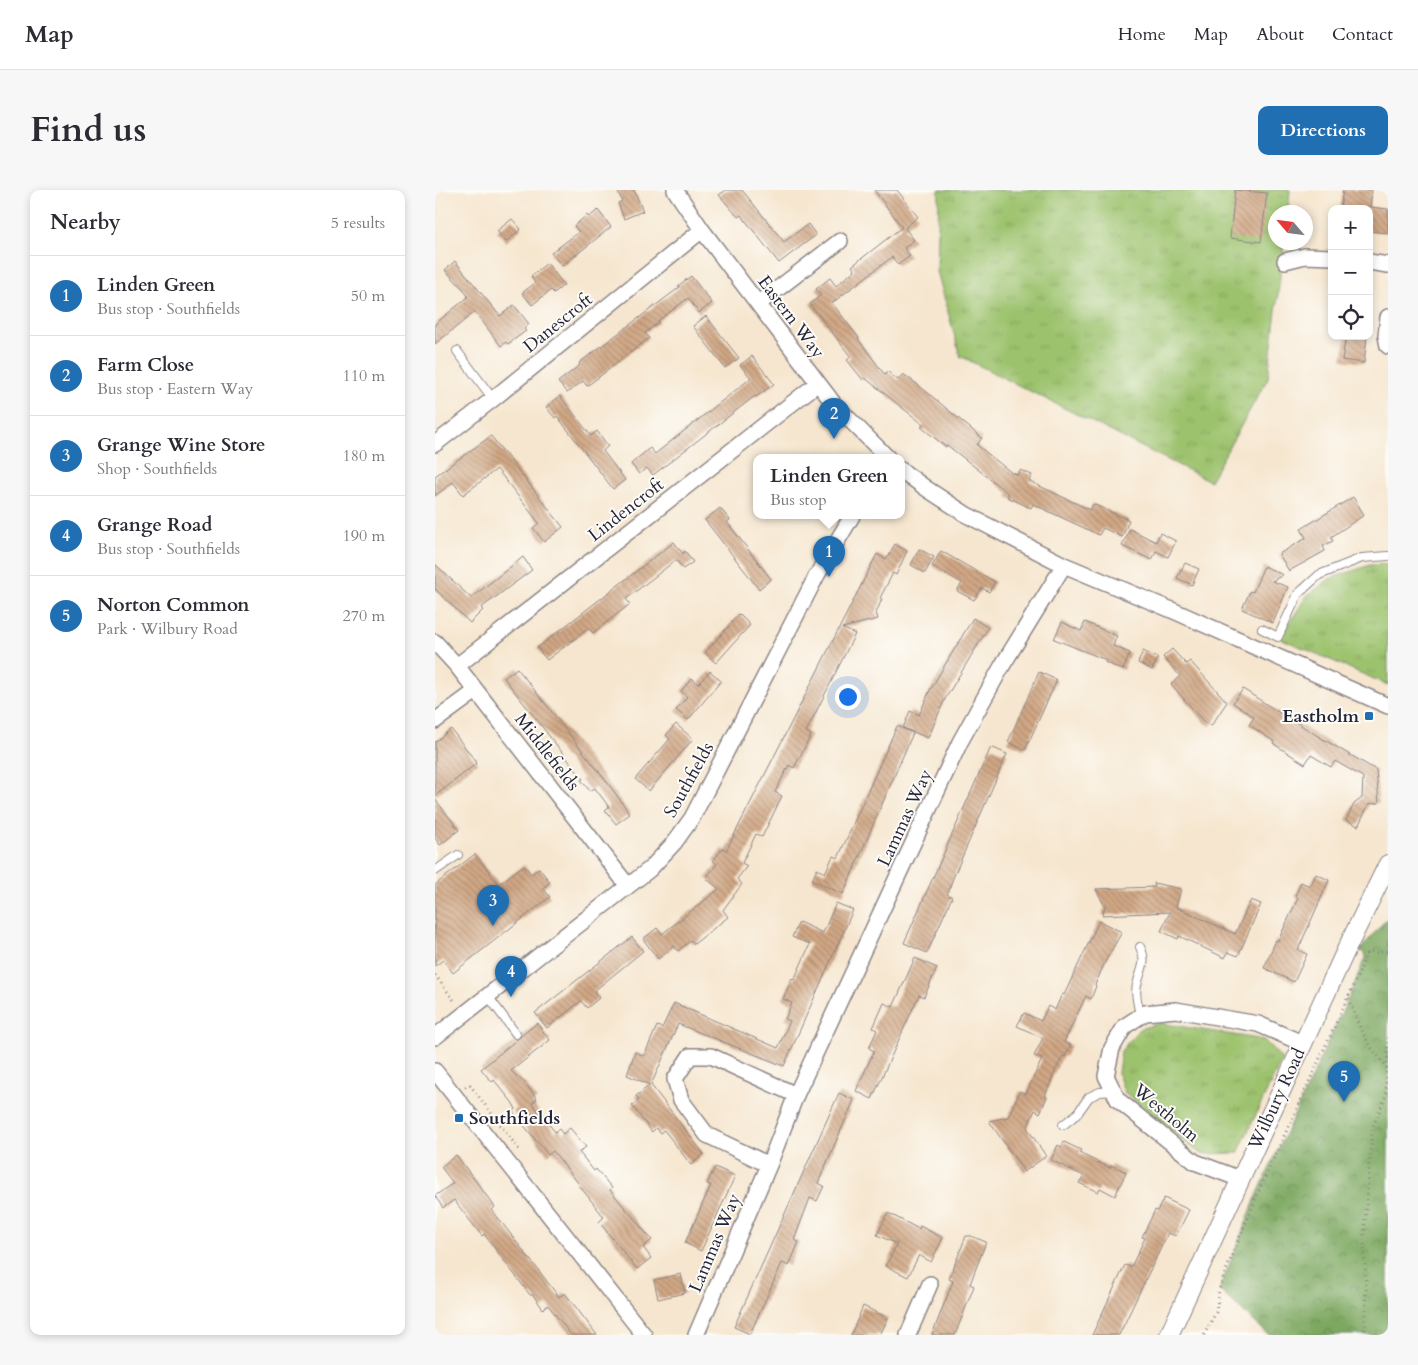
<!DOCTYPE html>
<meta charset="utf-8">
<style>
:root{--surface:#fff;--page:#f7f7f7;--text:#2b2b33;--muted:#7c7c81;--line:#e1e1e2;--accent:#1f6fb2}
body{margin:0;font-family:Cardo,serif;background:var(--page);color:var(--text)}
.controls{position:absolute;right:15px;top:15px;display:grid;overflow:hidden;border-radius:10px;box-shadow:0 2px 8px #0003}
.controls button{width:45px;height:45px;display:grid;place-items:center;padding:0;border:0;border-bottom:1px solid var(--line);background:var(--surface);color:var(--text);font:25px sans-serif}
.compass{position:absolute;left:833px;top:15px;width:45px;height:45px;border-radius:50%;background:var(--surface);box-shadow:0 2px 8px #0003;rotate:298deg}
.you{position:absolute;left:412px;top:506px;width:18px;height:18px;margin:-12px;border:4px solid #fff;border-radius:50%;background:#1a73e8;box-shadow:0 0 0 8px #1a73e833}
.badge{display:grid;place-items:center;width:32px;height:32px;border-radius:50%;background:var(--accent);color:#fff;font-size:16px;font-weight:700}
.pin{position:absolute;translate:-50% -41px;filter:drop-shadow(0 1px 2px #0008)}
.pin::after{content:'';position:absolute;top:26px;width:18px;height:15px;background:inherit;clip-path:polygon(0 0,100% 0,50% 100%)}
.popup{position:absolute;left:318px;top:264px;width:152px;height:65px;box-sizing:border-box;display:grid;place-content:center;border-radius:10px;background:var(--surface);filter:drop-shadow(0 1px 4px #0005);font-size:16px;white-space:nowrap;color:var(--muted)}
.popup b{font-size:19px;color:var(--text)}
.popup::after{content:'';position:absolute;left:50%;top:100%;margin-left:-10px;border:10px solid transparent;border-top-color:var(--surface)}
.list{margin:0;padding:0;list-style:none}
h2{display:flex;justify-content:space-between;align-items:center;height:65px;margin:0;padding:0 20px;font-size:21px}
h2 small{font-size:16px;font-weight:400;color:var(--muted)}
.list li{display:grid;grid-template-columns:32px 1fr auto;gap:15px;align-items:center;box-sizing:border-box;height:80px;padding:0 20px;border-top:1px solid var(--line)}
.list b{display:block;font-size:19px;white-space:nowrap}
.list p{margin:0;font-size:16px;white-space:nowrap;color:var(--muted)}
.list em{font-size:16px;font-style:normal;color:var(--muted)}
.icon{flex:none;width:28px;height:28px;fill:none;stroke:currentColor;stroke-width:2;stroke-linecap:round;stroke-linejoin:round}
.map{position:relative;flex:none;width:953px;height:1145px;overflow:hidden;border-radius:10px}
header{display:flex;align-items:center;gap:30px;box-sizing:border-box;height:70px;padding:0 25px;background:var(--surface);border-bottom:1px solid var(--line)}
header strong{font-size:24px}
nav{display:flex;gap:28px;margin-inline-start:auto;font-size:18px}
.intro{display:flex;align-items:center;justify-content:space-between;box-sizing:border-box;height:120px;padding:0 30px}
h1{margin:0;font-size:35px}
.button{padding:12px 22px;border-radius:10px;background:var(--accent);color:#fff;font-size:18px;font-weight:700}
main{display:flex;gap:30px;padding:0 30px}
aside{flex:1;background:var(--surface);border-radius:10px;box-shadow:0 2px 8px #0003}
.map>svg:first-child{display:block}
.grass{fill:url(#grass-tufts);stroke:#5f7254}
.forest{fill:url(#forest-crowns);stroke:#50654e}
.building{fill:url(#building-back-hatch)}
.lines{fill:none;stroke-linecap:round;stroke-linejoin:round}
.service-casing{stroke:#8c8485;stroke-width:10}
.minor-casing{stroke:#8c8485;stroke-width:18}
.tertiary-casing{stroke:#8c8485;stroke-width:20}
.path{stroke:#8c8485;stroke-width:3;stroke-dasharray:1 4;stroke-linecap:butt}
.service{stroke:#fff;stroke-width:8}
.minor{stroke:#fff;stroke-width:15}
.tertiary{stroke:#fff;stroke-width:18}
.poi-dot{fill:#1f6fb2;stroke:#fdfcf7;stroke-width:2}
.labels{text-anchor:middle;dominant-baseline:central;stroke-width:4;stroke-linejoin:round;paint-order:stroke}
.street-label{font-size:18px;fill:#22223b;stroke:#fdfcf7}
.poi-label{font-size:18px;font-weight:bold;fill:#22223b;stroke:#fdfcf7;text-anchor:end}
</style>
<header>
<strong>Map</strong>
<nav><a>Home</a><a>Map</a><a>About</a><a>Contact</a></nav>
</header>
<div class="intro"><h1>Find us</h1><a class="button">Directions</a></div>
<main>
<aside>
<h2>Nearby<small>5 results</small></h2>
<ul class="list">
<li><span class="badge">1</span><div><b>Linden Green</b><p>Bus stop · Southfields</p></div><em>50 m</em></li>
<li><span class="badge">2</span><div><b>Farm Close</b><p>Bus stop · Eastern Way</p></div><em>110 m</em></li>
<li><span class="badge">3</span><div><b>Grange Wine Store</b><p>Shop · Southfields</p></div><em>180 m</em></li>
<li><span class="badge">4</span><div><b>Grange Road</b><p>Bus stop · Southfields</p></div><em>190 m</em></li>
<li><span class="badge">5</span><div><b>Norton Common</b><p>Park · Wilbury Road</p></div><em>270 m</em></li>
</ul>
</aside>
<div class="map">
<svg width="953" height="1145" viewBox="0 0 953 1145">
<defs>
<pattern id="grass-tufts" width="24" height="20" patternUnits="userSpaceOnUse" patternTransform="scale(1.25)"><rect width="24" height="20" fill="#9cc26d"/><path d="M3 7l-1-3M5 7V3M7 7l1-3M15 17l-1-3M17 17v-4M19 17l1-3" fill="none" stroke="#86a65f"/></pattern>
<pattern id="forest-crowns" width="20" height="18" patternUnits="userSpaceOnUse" patternTransform="scale(1.25)"><rect width="20" height="18" fill="#7da860"/><path d="M2 6a3 3 0 1 1 6 0M12 15a3 3 0 1 1 6 0" fill="none" stroke="#668850"/></pattern>
<pattern id="building-back-hatch" width="6" height="6" patternUnits="userSpaceOnUse" patternTransform="scale(1.25)"><rect width="6" height="6" fill="#d1a885"/><path d="M-1 5l2 2M0 0l6 6M5-1l2 2" fill="none" stroke="#a9886e"/></pattern>
</defs>
<rect width="100%" height="100%" fill="#fdfcf7"/>
<filter id="ink" filterUnits="userSpaceOnUse"><feTurbulence type="fractalNoise" baseFrequency=".02" numOctaves="2"/><feDisplacementMap in="SourceGraphic" scale="10" xChannelSelector="R" yChannelSelector="G"/><feConvolveMatrix kernelMatrix="1 2 1 2 8 2 1 2 1" color-interpolation-filters="sRGB"/></filter>
<filter id="wash" filterUnits="userSpaceOnUse"><feTurbulence type="fractalNoise" baseFrequency=".0096" numOctaves="4" result="noise"/><feDisplacementMap in="SourceGraphic" scale="20" xChannelSelector="R" yChannelSelector="G"/><feGaussianBlur stdDeviation="1.12" result="paint"/><feColorMatrix in="noise" values="0 0 0 0 0 0 0 0 0 0 0 0 0 0 0 0 0 1.4 0 .05"/><feComposite in="paint" operator="in"/></filter>
<g filter="url(#wash)">
<rect width="100%" height="100%" fill="#f6e6cf"/>
<path class="grass" d="M504,0H855L853,22H841V52L849,53L833,188L775,291L525,166L502,81Z
M953,374V495L845,448L871,407L894,389L935,375Z
M725,833L829,850L847,869L803,963L766,964L689,902L683,883L686,861L704,839Z"/>
<path class="forest" d="M953,727V1145H834L784,1100L822,1005L914,807L931,765L925,760Z"/>
<g id="blocks">
<path class="building" d="M182,0H199L208,21L189,29L183,13L187,11Z
M291,0H307L349,52L373,34L381,45L344,73L306,25L303,27L284,5Z
M439,0H462L483,27L470,38L479,50L469,58L475,66L463,75L457,67L397,113L424,148L423,149L450,185L452,181L463,190L468,184L482,194L547,248L542,255L578,284L579,282L582,285L585,280L597,285L594,291L655,320L658,314L694,330L687,347L668,338L664,345L598,314L596,318L572,307L574,304L512,255L511,257L486,237L489,235L430,188L428,190L412,170L416,167L375,114L386,105L381,99L395,88L401,96L420,80L417,76L467,37Z
M800,0L832,3L826,52L795,48Z
M908,0H937L935,17L953,19V43L934,41V19H905Z
M163,20L176,37L127,76L116,63L144,42L139,36L152,25L154,27Z
M77,29L86,39L71,52L62,41Z
M20,71L65,126L79,115L94,134L89,139L91,141L73,154L71,152L66,156L40,122L0,154V134L33,107L30,101L10,80Z
M112,73L129,95L119,103L116,100L97,115L87,103L100,93L96,86Z
M256,86L277,113L264,123L253,108L223,131L224,132L210,143L214,148L186,170L152,196L148,191L132,203L123,192L145,175L144,173L245,97L243,96Z
M271,126L304,168L290,178L258,136Z
M911,146H932L929,173L907,170Z
M317,166L339,194L321,207L320,206L218,285L212,278L204,284L196,274L204,267L215,258L220,264L316,188L305,175Z
M125,206L156,246L162,241L173,256L168,261L190,290L178,299L122,226L120,228L111,217Z
M56,246L128,337L109,352L98,338L104,333L62,279L28,305L18,292L0,306V286Z
M918,307L929,325L896,347L898,351L888,356L890,361L854,381L844,364L871,348L866,339Z
M285,318L295,330L292,332L336,389L324,399L270,330Z
M695,339L721,352L725,343L741,351L733,367L721,361L717,370L687,356Z
M239,352L248,364L250,361L258,372L248,379L241,370L191,409L195,414L181,425L158,443L154,438L112,470L102,458Z
M460,354L472,361L461,385L458,383L445,408L447,409L441,423L443,429L407,438L420,444L371,542L376,545L359,578L354,575L340,602L347,606L327,647L321,644L307,673L312,676L302,689L307,694L288,720L293,727L259,754L256,750L243,761L239,756L223,769L208,749L222,738L227,744L284,699L271,688L282,674L278,671L288,658L291,661L442,364L451,369Z
M484,359L499,367L490,383L476,375Z
M506,361L560,392L554,402L547,398L539,410L522,401L527,393L497,376Z
M88,367L97,380L46,418L48,420L35,433L0,399V374L36,408Z
M750,373L764,379L757,395L742,388Z
M829,376L848,385L837,391L853,397L838,433L807,419L815,401L818,402Z
M304,424L315,435L281,473L270,463Z
M538,428L553,438L510,509L493,548L468,538L475,521L484,525L495,500Z
M627,432L646,441L650,432L682,446L678,456L695,463L688,480L670,472L671,470L619,449Z
M737,459L751,474L755,471L792,512L776,536L769,532L736,494L745,486L728,467Z
M708,461L723,468L717,480L703,473Z
M82,478L172,592L195,624L181,634L170,620L174,617L160,598L155,601L146,590L148,589L69,488Z
M275,481L286,491L253,530L241,520L252,507L246,501L257,488L263,494Z
M604,482L622,490L590,560L573,552Z
M808,499L854,529L855,528L881,545L941,580L944,613L934,614L923,636L911,630L919,614L927,608L928,587L900,571L896,577L876,565L870,574L839,554L840,552L814,535L819,527L798,513Z
M241,534L258,549L214,601L200,589L235,549L231,545Z
M462,536L478,543L408,704L377,690L382,679L390,683L398,666L403,668Z
M16,539L42,573L0,606V552Z
M556,557L572,564L518,688L512,704L517,707L492,763L469,753Z
M0,609L24,640L5,655L0,648Z
M40,664L64,694L89,675L96,684L104,678L115,692L108,698L115,707L18,783L8,770L0,776V695Z
M881,684L894,690L863,760L872,764L859,792L829,778L841,750L843,751L863,708L860,706L866,692L875,696Z
M719,693L746,699L741,717L800,744L816,710L826,714L803,766L793,762L790,768L744,746L743,749L726,741L735,722L667,725L670,717L661,699L720,697Z
M401,713L418,720L349,876L243,834L216,895L269,964L256,975L229,940L225,943L221,938L217,942L197,916L204,910L201,906L215,895L192,885L200,862L209,866L222,836L227,838L239,813L343,858L355,831L350,829L357,813L348,809L357,788L359,790L375,754L357,747L364,732L388,743Z
M664,731L687,742L671,770L660,795L661,796L656,809L651,806L629,852L636,855L630,867L628,866L621,879L610,906L612,907L605,923L600,920L592,938L611,966L589,982L554,931L573,927L585,901L591,904L607,869L599,866L608,848L582,836L589,823L606,831L613,816L620,820L627,804L629,805Z
M197,747L208,761L159,801L164,808L152,818L146,811L112,838L100,823Z
M480,768L502,778L489,807L484,805L437,909L421,901L439,861L434,858L442,840L438,838L449,813L458,817Z
M102,833L115,850L76,881L91,894L102,909L97,913L120,942L124,939L128,944L135,938L151,957L144,962L159,981L161,979L177,998L175,1000L217,1050L208,1057L216,1068L202,1079L164,1032L169,1027L143,994H144L118,961L113,965L78,922L81,919L77,912L59,890L57,892L46,879Z
M404,903L419,910L383,993L389,996L382,1011L375,1008L359,1050L364,1052L354,1076L347,1073L315,1144L299,1137Z
M629,952L646,960L644,963L675,978L676,975L691,982L680,1006L665,998L663,1002L644,993L649,986L616,970L623,955L626,957Z
M21,965L60,1017L57,1020L124,1107L130,1103L162,1145H136L113,1115L108,1119L98,1105H95L49,1044L47,1046L19,1010L8,1018L0,1006L18,993L6,977Z
M280,977L300,986L266,1061L250,1053L276,995L272,994Z
M729,1008L754,1020L741,1046L733,1043L684,1145H657L690,1075L696,1077L710,1048L707,1047L720,1020L722,1021Z
M453,1023L484,1039L485,1036L508,1048L496,1072L484,1065L473,1087L451,1076L462,1054L442,1045Z
M531,1046H536L551,1052L535,1094L539,1096L520,1145H497L518,1091L514,1089Z
M246,1084L250,1103L223,1109L219,1090Z
M428,1116L453,1128L445,1145H416Z"/>
</g>
</g>
<g filter="url(#ink)">
<use href="#blocks" fill-opacity="0" stroke="#8c8485" stroke-width="1"/>
<g class="lines">
<defs>
<path id="service" d="M22,161L58,209
M827,439L843,447L863,404L884,385L927,368L953,366
M0,681L23,665
M705,757C713,772 705,781 702,795C699,804 704,817 705,826
M53,806L81,844
M628,935L642,924L654,907L665,902L679,901"/>
<path id="minor" d="M240,0L267,40L399,214L453,268
M850,71L870,66L897,67
M934,72L953,75
M323,114L405,51
M953,127L951,146L953,156
M0,254L58,209L267,40
M466,280L492,299L532,325L629,375L739,421L953,516
M0,452L22,476L193,696
M22,476L383,193
M0,531L41,501
M0,847L215,679L239,653L257,628L382,385L417,326
M0,881L209,1145
M334,975L272,945L246,910L240,889L255,866H276L361,905
M805,989L760,972L683,910L671,886L677,858L690,836L710,823L741,820L823,834L867,853
M261,1145L334,975L361,905L525,552L567,476L629,375
M473,1145L495,1094"/>
<path id="tertiary" d="M734,1145L912,758L953,674"/>
</defs>
<use href="#service" class="service-casing"/>
<use href="#minor" class="minor-casing"/>
<use href="#tertiary" class="tertiary-casing"/>
<path class="path" d="M931,764L953,761
M0,785L21,813
M914,808C923,837 932,855 953,878
M30,897L35,895L85,961
M769,1145L781,1122L784,1100L790,1083L822,1005L925,781L931,764L927,762
M929,1145L930,1136L931,1094L929,1046L937,939L951,905L953,845"/>
<use href="#service" class="service"/>
<use href="#minor" class="minor"/>
<use href="#tertiary" class="tertiary"/>
</g>
</g>
<g class="poi-dot">
<rect x="929" y="521" width="10" height="10" rx="2.5"/>
<rect x="19" y="923" width="10" height="10" rx="2.5"/>
</g>
<g class="labels">
<g class="street-label">
<text transform="translate(356 127) rotate(53)">Eastern Way</text>
<text transform="translate(123 133) rotate(-39)">Danescroft</text>
<text transform="translate(191 320) rotate(-38)">Lindencroft</text>
<text transform="translate(112 562) rotate(52)">Middlefields</text>
<text transform="translate(254 590) rotate(-61)">Southfields</text>
<text transform="translate(470 628) rotate(-65)">Lammas Way</text>
<text transform="translate(842 909) rotate(-65)">Wilbury Road</text>
<text transform="translate(731 923) rotate(40)">Westholm</text>
<text transform="translate(280 1053) rotate(-67)">Lammas Way</text>
</g>
<g class="poi-label">
<text x="924" y="526">Eastholm</text>
<text x="34" y="928" text-anchor="start">Southfields</text>
</g>
</g>
</svg>
<div class="controls">
<button>+</button>
<button>−</button>
<button><svg class="icon" aria-label="locate" viewBox="0 0 24 24"><circle cx="12" cy="12" r="6"/><path d="M12 2v4M12 18v4M2 12h4M18 12h4"/></svg></button>
</div>
<svg class="compass" viewBox="-18 -18 36 36"><path d="M0-13l5 13h-10z" fill="#e53935"/><path d="M0 13l5-13h-10z" fill="#7c7c81"/></svg>
<div class="you"></div>
<div class="pin badge" style="left:394px;top:387px">1</div>
<div class="popup"><b>Linden Green</b>Bus stop</div>
<div class="pin badge" style="left:399px;top:249px">2</div>
<div class="pin badge" style="left:58px;top:736px">3</div>
<div class="pin badge" style="left:76px;top:807px">4</div>
<div class="pin badge" style="left:909px;top:912px">5</div>
</div>
</main>
